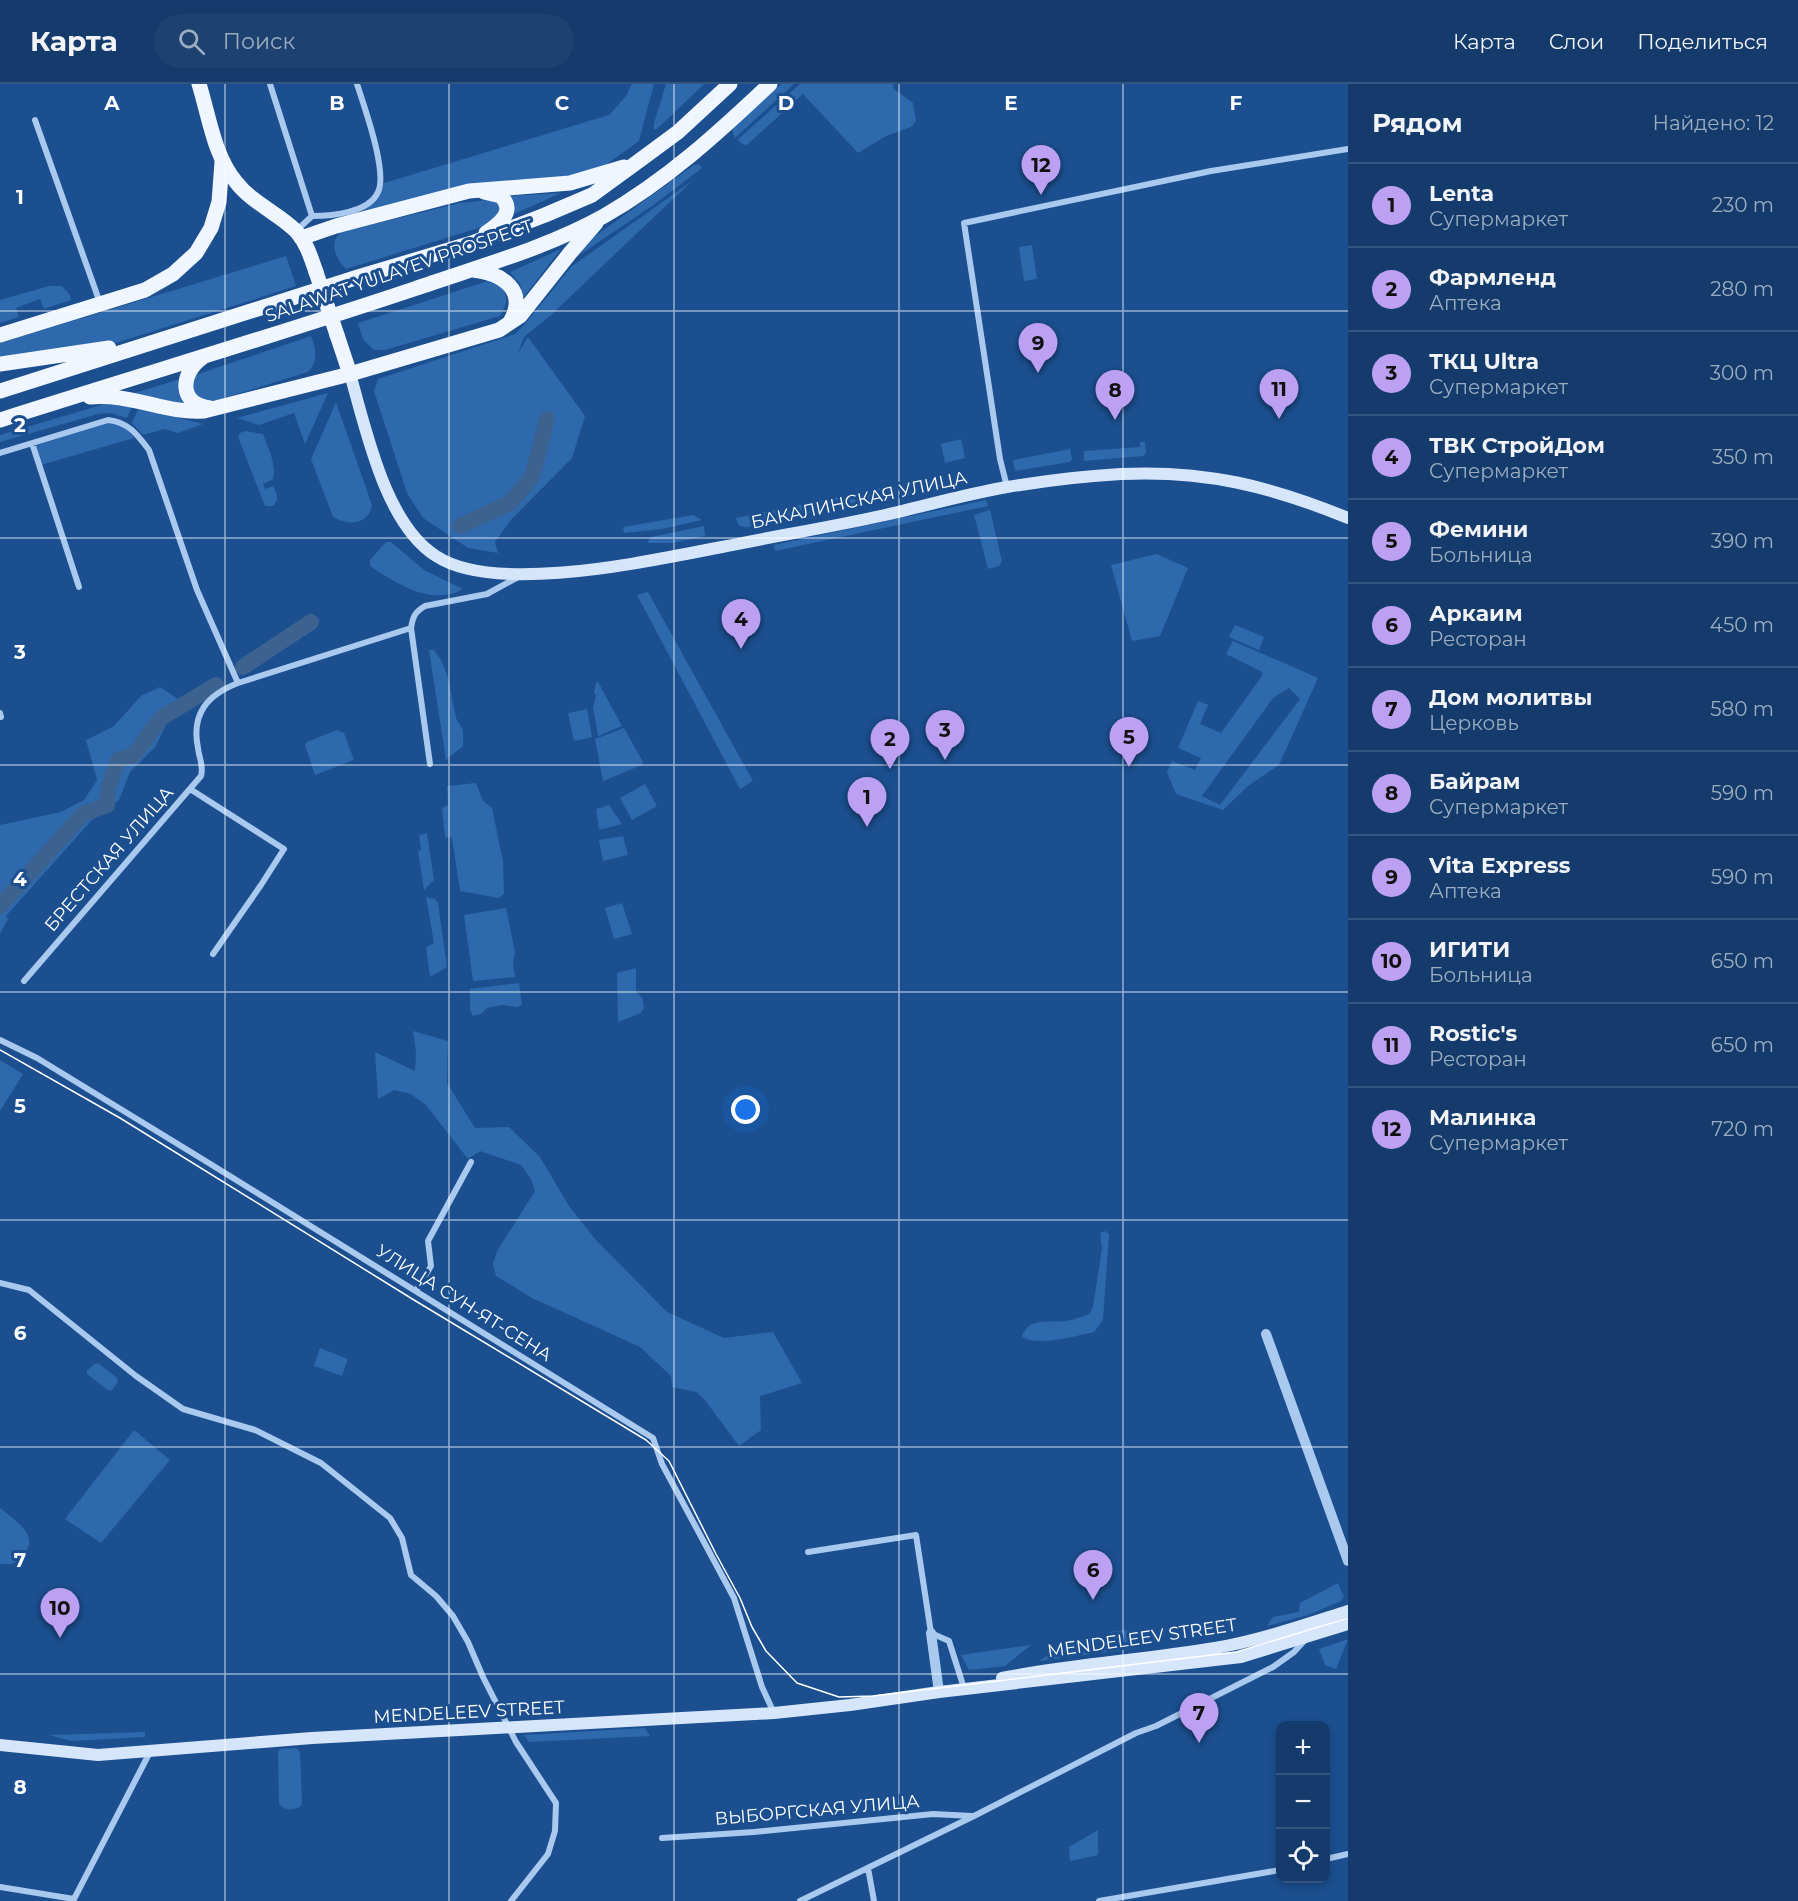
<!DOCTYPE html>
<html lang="ru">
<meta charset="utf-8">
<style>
:root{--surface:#143b6b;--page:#1d4271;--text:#f1f3f6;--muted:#9dadc1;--line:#33557e;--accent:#bca0f2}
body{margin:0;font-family:Montserrat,sans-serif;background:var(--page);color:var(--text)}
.controls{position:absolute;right:18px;bottom:18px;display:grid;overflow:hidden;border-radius:12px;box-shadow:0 3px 9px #0003}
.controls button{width:54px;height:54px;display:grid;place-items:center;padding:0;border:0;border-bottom:2px solid var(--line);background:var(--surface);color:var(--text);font:30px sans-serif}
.you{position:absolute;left:746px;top:1026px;width:21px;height:21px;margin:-15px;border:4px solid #fff;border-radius:50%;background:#1a73e8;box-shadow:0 0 0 9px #1a73e833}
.badge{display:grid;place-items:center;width:39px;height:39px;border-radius:50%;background:var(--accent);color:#111;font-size:20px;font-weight:700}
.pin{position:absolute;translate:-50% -50px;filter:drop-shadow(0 2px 3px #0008)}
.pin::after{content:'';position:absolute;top:32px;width:21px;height:18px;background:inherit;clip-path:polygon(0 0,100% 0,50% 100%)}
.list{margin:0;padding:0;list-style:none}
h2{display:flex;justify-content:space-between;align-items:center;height:78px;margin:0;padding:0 24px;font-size:26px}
h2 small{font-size:20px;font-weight:400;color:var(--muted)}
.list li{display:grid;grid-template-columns:39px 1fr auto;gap:18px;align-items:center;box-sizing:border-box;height:84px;padding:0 24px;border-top:2px solid var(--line)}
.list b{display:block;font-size:22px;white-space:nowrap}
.list p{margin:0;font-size:20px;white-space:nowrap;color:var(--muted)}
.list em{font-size:20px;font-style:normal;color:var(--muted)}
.icon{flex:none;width:33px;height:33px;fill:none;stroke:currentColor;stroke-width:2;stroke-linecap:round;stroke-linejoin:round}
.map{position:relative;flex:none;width:1348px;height:1817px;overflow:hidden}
header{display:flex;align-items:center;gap:36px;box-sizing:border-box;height:84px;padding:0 30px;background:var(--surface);border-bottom:2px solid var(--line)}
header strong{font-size:28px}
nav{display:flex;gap:33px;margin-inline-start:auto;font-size:21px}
.search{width:420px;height:54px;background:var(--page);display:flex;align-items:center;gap:15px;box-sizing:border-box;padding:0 21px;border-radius:33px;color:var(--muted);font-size:22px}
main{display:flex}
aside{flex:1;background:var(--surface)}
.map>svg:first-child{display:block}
.green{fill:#2e69ad;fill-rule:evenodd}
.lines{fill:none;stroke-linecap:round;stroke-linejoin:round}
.river{stroke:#3c6290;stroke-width:16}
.minor{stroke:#a9c9ee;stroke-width:6}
.tertiary{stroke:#a9c9ee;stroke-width:10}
.secondary{stroke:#d6e6fa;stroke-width:12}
.primary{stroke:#f0f6ff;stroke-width:15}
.tram{stroke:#fff;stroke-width:1.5}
.primary-bridge{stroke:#f0f6ff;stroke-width:15}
.grid{fill:none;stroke:#fff;stroke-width:1.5;stroke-opacity:0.55}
.labels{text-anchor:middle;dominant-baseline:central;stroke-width:6;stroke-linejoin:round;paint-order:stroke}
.street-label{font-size:18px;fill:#fff;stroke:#1b4f8f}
.grid-label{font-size:20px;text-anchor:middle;font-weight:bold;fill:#fff;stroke:#1b4f8f;stroke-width:6;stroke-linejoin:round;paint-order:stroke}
</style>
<header>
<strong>Карта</strong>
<div class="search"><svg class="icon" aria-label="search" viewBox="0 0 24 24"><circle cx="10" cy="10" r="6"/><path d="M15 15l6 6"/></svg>Поиск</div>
<nav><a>Карта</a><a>Слои</a><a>Поделиться</a></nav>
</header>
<main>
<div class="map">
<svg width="1348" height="1817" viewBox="0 0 1348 1817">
<rect width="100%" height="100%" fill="#1b4f8f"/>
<path class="green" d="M632,0H654L639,57L596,88L570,95L466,103L357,128C371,122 380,115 384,99L609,31L626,12Z
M666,0H704L657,45H654V39Z
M781,0H794L735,54L732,46L734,43Z
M800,0H893L894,5L913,19L916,37L911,43L886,52L858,69L803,10L748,60L744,61L737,56Z
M699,80L702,84L655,120L569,178L584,160L694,81Z
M692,97L551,231L524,253L518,269L528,253L585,332L572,374L510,437L495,458L498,469L468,464L423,434L407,409L374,307L378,295L515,250L524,241L572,182Z
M561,109L514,130L509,112Z
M487,116L496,117L502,125L488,141L346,185C336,175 328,159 341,148L460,119Z
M1032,161L1037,195L1024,197L1019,163Z
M561,165L523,214L520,200L510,188Z
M286,172L296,202L106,262L0,276V259Z
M488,197C507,198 511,219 500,232L385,266H374L363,255L358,239Z
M49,202H62L70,211L71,216L44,225L40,215L16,224L19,233L0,239V216Z
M311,252C316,266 319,276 308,288L205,320L197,317L191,296L198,290Z
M180,295L188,321L131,310Z
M328,309L305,360L294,329L259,341L237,334Z
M336,318L372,421C369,441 348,442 333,433L311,375Z
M108,319L133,320L127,334L111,329L98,330L0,358V351Z
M139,324L203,340L178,349L165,345L143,351L132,339Z
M109,338L126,344L134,354L41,381L35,362Z
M245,347L263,350C268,364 277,381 273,395L263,400L265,405L273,402C277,410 280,415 273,422H265L238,353L240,349Z
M961,355L965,374L945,379L941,360Z
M1140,358H1145L1146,369L1143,372L1084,377V367L1140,363Z
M1070,365L1072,375L1070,378L1015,387L1013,376Z
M890,402L886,412L747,443C739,443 738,441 736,434Z
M986,416L988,422L775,467L774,461Z
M990,426L1002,477L999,482L988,485L974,431Z
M693,431L702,436L662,445L624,449L623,443Z
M704,442L705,452L673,459H647L651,453Z
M386,458H391L424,486L463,505C431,523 396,499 370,482V476Z
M1157,470L1188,484L1160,552L1132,557L1111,481Z
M648,508L753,697L740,705L637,511Z
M1235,541L1264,553L1259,566L1229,553Z
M1233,557L1318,594L1279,681L1248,702L1223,726L1176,710L1167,688L1172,677L1195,686L1201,674L1178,664L1198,617L1208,621L1200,640L1221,649L1262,592V588L1226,570ZM1289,604L1300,615L1220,721L1202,712L1273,614Z
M429,566H434L441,576L448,593L456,634L463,646V662L446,676Z
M598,598L622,642L598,652L593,623L596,612L594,608L596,599Z
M160,603L178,615L156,662L130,688L119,716L91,737L6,832L8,835L0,850V741L61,728L84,716L97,696L86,656L114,642L141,612Z
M587,625L592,653L574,657L568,629Z
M624,644L643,678L642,681L603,697L595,655Z
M337,646L344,649L354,676L315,691L305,661L307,658Z
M476,699L483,717L492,724L503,777L504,810L499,814L460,807L452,754L445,753L442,724L448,721L447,702Z
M645,700L657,722L632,736L620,714Z
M609,721L622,740L599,746L596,725Z
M427,749L434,796L424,806L418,767L421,766L419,751Z
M623,752L628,771L603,777L599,756Z
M426,813L435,815L438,819L447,883L430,893L426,863L434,859Z
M622,819L632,850L614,855L605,824Z
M506,824L515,868L513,879L515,893L473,897L464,831Z
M636,884V908L643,915L644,925L639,930L618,938L617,889Z
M519,899L522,921L517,923L502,921L487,924L481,930L473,932L470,926V905Z
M413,947L448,957L447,999L475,1044L509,1043L540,1073L569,1122L596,1156L667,1228L724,1254L773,1248L802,1299L760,1312L761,1346L739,1362L704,1315L696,1308L672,1303L671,1292L640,1263L532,1214L496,1192L493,1180L497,1167L535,1107L531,1095L521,1081L480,1067L468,1075L426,1021L411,1010L394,1006L378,1015L375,968L415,987L416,968Z
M0,976L23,990L0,1027Z
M1105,1147L1109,1150L1103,1236L1094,1248C1076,1252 1039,1263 1022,1253C1027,1233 1049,1239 1065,1237C1073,1236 1081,1233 1089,1230L1093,1223L1102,1164L1100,1149Z
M320,1264L348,1275L342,1292L314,1282Z
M98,1279L117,1294L118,1298L112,1306L109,1307L87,1290V1287L94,1280Z
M134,1346L170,1376L101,1459L65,1435Z
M0,1424C22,1441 46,1457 13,1480H0Z
M1338,1499L1344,1513L1341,1517L1308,1531L1267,1542L1273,1533L1299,1528L1300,1519Z
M1138,1545L1139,1564L1039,1577L1048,1571L1110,1561L1109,1548Z
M1348,1555L1336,1585L1325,1581L1319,1565Z
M1031,1561L1005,1582L969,1586L961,1571Z
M645,1644L650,1652L529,1658L524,1651Z
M145,1648V1653L71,1657L49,1651Z
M296,1664L300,1668L302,1718L301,1722C294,1727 285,1727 279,1720L278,1667L281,1665Z
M1098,1746V1771L1070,1777L1069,1763Z"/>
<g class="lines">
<path class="river" d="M460,442L510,419L532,393L547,335
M243,583L311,538
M0,822L83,730L107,721L108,705L118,676L134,671L161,634L216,601"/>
<path class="minor" d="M270,0L312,132
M35,36L100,219
M312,132C331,132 369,129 378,108C388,88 364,22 357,0
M297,146L312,132
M32,359L79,503
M0,369L108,336C128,338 137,350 149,366L197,506L238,599C207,611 191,630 198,664C199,674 204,682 201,692L24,897
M1007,403L1000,375L964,139L1211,87L1348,65
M238,599L411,544
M0,629L1,633
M430,680L411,544C413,532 415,528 425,522L487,510L520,492
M190,705L284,765L261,801L213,870
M0,956L37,974L199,1073L653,1354L662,1380L734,1514L762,1603L774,1629
M0,1199L29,1206L136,1292L183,1325L255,1346L321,1379L390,1434L402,1454L411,1491L436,1512L453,1532L468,1558L483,1593L516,1658L556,1719L555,1747L548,1770L511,1817
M416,1207L431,1182L428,1157L471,1078
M808,1468L916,1451L931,1549L949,1557L963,1601
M662,1754L754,1748L933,1730L972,1732
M1326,1775L1348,1770
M868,1784L874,1817
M0,1803L74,1815
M73,1817L150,1668
M800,1817L974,1732L1136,1649L1156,1642L1273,1583L1294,1568L1305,1556
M1099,1817L1280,1786"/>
<path class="tertiary" d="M1266,1250L1348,1477
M931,1549L939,1608"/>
<path class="secondary" d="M350,290C366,345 385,440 436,472C497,512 652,476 722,463C776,452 831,443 885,431C925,422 966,410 1007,403C1044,397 1083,392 1121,390C1205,386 1270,402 1348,434
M1002,1594C1072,1580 1144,1576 1215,1564C1261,1556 1304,1541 1348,1527
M0,1661L98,1671L312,1654L774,1629L850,1621L939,1608L1241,1573L1348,1540"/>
<path class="primary" d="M199,0C209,32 214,72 236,98C252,119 278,129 296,147C307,159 311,174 316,188
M484,108L501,112C516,128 499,140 486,149
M301,154L336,142L469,107L570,99L624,83
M473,186C501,189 529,206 510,238
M0,251L145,206L173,190L196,169L211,144L219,118L222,78
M337,251L350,290
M203,273C180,289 178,320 210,324
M0,280L109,264
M0,307L358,193L472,159L545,131L592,111L636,79L678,48L730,0
M90,313C132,309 165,330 204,327L350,290L499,246L520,232L570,169L596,139
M0,336C138,292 277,251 414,205C477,183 547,164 604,132C667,96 718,49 770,0"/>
<path class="tram" d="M0,966L120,1034L414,1216L646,1356L669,1377L716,1470L740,1514L752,1543L766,1567L797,1599L839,1613L873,1612L1236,1568L1348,1534"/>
<path class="primary-bridge" d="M316,188L337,251"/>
</g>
<path class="grid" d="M225,0V1817M449,0V1817M674,0V1817M899,0V1817M1123,0V1817M0,227H1348M0,454H1348M0,681H1348M0,908H1348M0,1136H1348M0,1363H1348M0,1590H1348"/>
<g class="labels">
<g class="street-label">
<text transform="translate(399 187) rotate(-19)">SALAWAT YULAYEV PROSPECT</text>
<text transform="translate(859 416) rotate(-12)">БАКАЛИНСКАЯ УЛИЦА</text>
<text transform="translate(109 775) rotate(-49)">БРЕСТСКАЯ УЛИЦА</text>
<text transform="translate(464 1219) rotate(32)">УЛИЦА СУН-ЯТ-СЕНА</text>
<text transform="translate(1142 1554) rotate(-8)">MENDELEEV STREET</text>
<text transform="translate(469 1628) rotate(-3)">MENDELEEV STREET</text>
<text transform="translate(817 1726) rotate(-5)">ВЫБОРГСКАЯ УЛИЦА</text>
</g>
</g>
<g class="grid-label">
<text x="112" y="26">A</text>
<text x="337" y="26">B</text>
<text x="562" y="26">C</text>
<text x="786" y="26">D</text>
<text x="1011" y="26">E</text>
<text x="1236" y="26">F</text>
<text x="20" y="120">1</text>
<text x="20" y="348">2</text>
<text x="20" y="575">3</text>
<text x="20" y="802">4</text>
<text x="20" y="1029">5</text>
<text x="20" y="1256">6</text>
<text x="20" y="1483">7</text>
<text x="20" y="1710">8</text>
</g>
</svg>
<div class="controls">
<button>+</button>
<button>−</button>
<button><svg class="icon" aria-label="locate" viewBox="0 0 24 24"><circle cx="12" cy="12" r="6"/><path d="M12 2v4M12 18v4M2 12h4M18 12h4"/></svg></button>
</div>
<div class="you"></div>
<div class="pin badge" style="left:867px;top:743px">1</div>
<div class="pin badge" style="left:890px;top:685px">2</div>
<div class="pin badge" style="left:945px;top:676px">3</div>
<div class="pin badge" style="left:741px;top:565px">4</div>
<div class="pin badge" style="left:1129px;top:683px">5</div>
<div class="pin badge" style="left:1093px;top:1516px">6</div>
<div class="pin badge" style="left:1199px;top:1659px">7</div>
<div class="pin badge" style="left:1115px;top:336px">8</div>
<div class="pin badge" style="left:1038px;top:289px">9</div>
<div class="pin badge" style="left:60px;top:1554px">10</div>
<div class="pin badge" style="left:1279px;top:335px">11</div>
<div class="pin badge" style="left:1041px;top:111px">12</div>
</div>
<aside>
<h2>Рядом<small>Найдено: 12</small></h2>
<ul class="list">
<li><span class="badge">1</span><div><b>Lenta</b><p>Супермаркет</p></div><em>230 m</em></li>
<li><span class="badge">2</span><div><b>Фармленд</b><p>Аптека</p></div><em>280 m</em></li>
<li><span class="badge">3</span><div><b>ТКЦ Ultra</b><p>Супермаркет</p></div><em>300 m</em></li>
<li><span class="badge">4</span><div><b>ТВК СтройДом</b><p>Супермаркет</p></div><em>350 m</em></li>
<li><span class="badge">5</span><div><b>Фемини</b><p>Больница</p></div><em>390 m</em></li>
<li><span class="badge">6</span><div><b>Аркаим</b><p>Ресторан</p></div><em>450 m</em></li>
<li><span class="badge">7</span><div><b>Дом молитвы</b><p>Церковь</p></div><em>580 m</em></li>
<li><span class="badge">8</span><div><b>Байрам</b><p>Супермаркет</p></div><em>590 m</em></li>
<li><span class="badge">9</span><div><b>Vita Express</b><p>Аптека</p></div><em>590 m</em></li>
<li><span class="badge">10</span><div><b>ИГИТИ</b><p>Больница</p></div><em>650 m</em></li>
<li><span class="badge">11</span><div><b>Rostic's</b><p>Ресторан</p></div><em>650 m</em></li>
<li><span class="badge">12</span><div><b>Малинка</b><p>Супермаркет</p></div><em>720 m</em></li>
</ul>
</aside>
</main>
